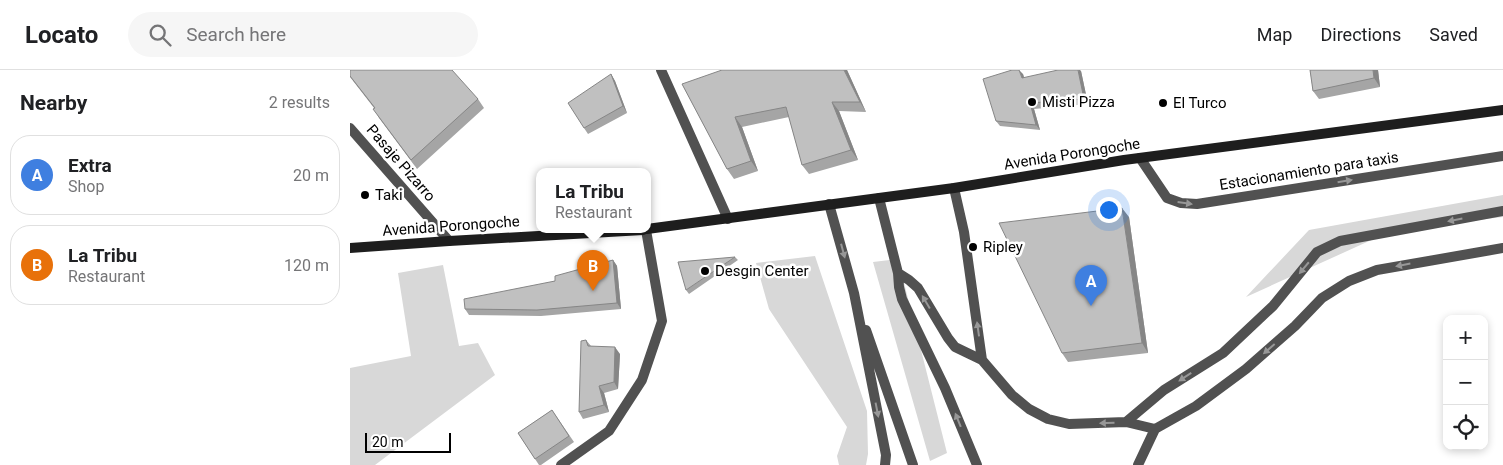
<!DOCTYPE html>
<meta charset="utf-8">
<style>
:root{--surface:#fff;--page:#f6f6f6;--text:#202124;--muted:#757577;--line:#e0e0e0;--accent:#0b8043}
body{margin:0;font-family:Roboto,sans-serif;background:var(--page);color:var(--text)}
.controls{position:absolute;right:15px;bottom:15px;display:grid;overflow:hidden;border-radius:10px;box-shadow:0 2px 8px #0003}
.controls button{width:45px;height:45px;display:grid;place-items:center;padding:0;border:0;border-bottom:1px solid var(--line);background:var(--surface);color:var(--text);font:25px sans-serif}
.scale{position:absolute;left:15px;bottom:12px;width:86px;box-sizing:border-box;padding-left:5px;border:2px solid #000;border-top:0;font-size:14px;line-height:18px;white-space:nowrap;color:#000;-webkit-text-stroke:4px #fff;paint-order:stroke}
.you{position:absolute;left:758px;top:139px;width:18px;height:18px;margin:-12px;border:4px solid #fff;border-radius:50%;background:#1a73e8;box-shadow:0 0 0 8px #1a73e833}
.badge{display:grid;place-items:center;width:32px;height:32px;border-radius:50%;background:var(--accent);color:#fff;font-size:16px;font-weight:700}
.pin{position:absolute;translate:-50% -41px;filter:drop-shadow(0 1px 2px #0008)}
.pin::after{content:'';position:absolute;top:26px;width:18px;height:15px;background:inherit;clip-path:polygon(0 0,100% 0,50% 100%)}
.popup{position:absolute;left:186px;top:98px;width:115px;height:65px;box-sizing:border-box;display:grid;place-content:center;border-radius:10px;background:var(--surface);filter:drop-shadow(0 1px 4px #0005);font-size:16px;white-space:nowrap;color:var(--muted)}
.popup b{font-size:19px;color:var(--text)}
.popup::after{content:'';position:absolute;left:50%;top:100%;margin-left:-10px;border:10px solid transparent;border-top-color:var(--surface)}
.list{margin:0;padding:0;list-style:none}
h2{display:flex;justify-content:space-between;align-items:center;height:65px;margin:0;padding:0 20px;font-size:21px}
h2 small{font-size:16px;font-weight:400;color:var(--muted)}
.list li{display:grid;grid-template-columns:32px 1fr auto;gap:15px;align-items:center;box-sizing:border-box;height:80px;margin:0 10px 10px;padding:0 10px;border:1px solid var(--line);border-radius:20px}
.list b{display:block;font-size:19px;white-space:nowrap}
.list p{margin:0;font-size:16px;white-space:nowrap;color:var(--muted)}
.list em{font-size:16px;font-style:normal;color:var(--muted)}
.icon{flex:none;width:28px;height:28px;fill:none;stroke:currentColor;stroke-width:2;stroke-linecap:round;stroke-linejoin:round}
.map{position:relative;flex:none;width:1153px;height:395px;overflow:hidden}
header{display:flex;align-items:center;gap:30px;box-sizing:border-box;height:70px;padding:0 25px;background:var(--surface);border-bottom:1px solid var(--line)}
header strong{font-size:24px}
nav{display:flex;gap:28px;margin-inline-start:auto;font-size:18px}
.search{width:350px;height:45px;background:var(--page);display:flex;align-items:center;gap:12px;box-sizing:border-box;padding:0 18px;border-radius:28px;color:var(--muted);font-size:19px}
main{display:flex}
aside{flex:1;background:var(--surface)}
.map>svg:first-child{display:block}
.green{fill:#d8d8d8}
.lines{fill:none;stroke-linecap:round;stroke-linejoin:round}
.service{stroke:#515151;stroke-width:10}
.minor{stroke:#515151;stroke-width:10}
.secondary{stroke:#1e1e1e;stroke-width:10}
.wall{fill:#a5a5a5}
.shaded-wall{fill:#868686}
.building{fill:#c0c0c0;stroke:#868686}
.oneway{fill:#979797}
.poi-dot{fill:#000;stroke:#fff;stroke-width:2}
.labels{text-anchor:middle;dominant-baseline:central;stroke-width:5;stroke-linejoin:round;paint-order:stroke}
.poi-label{font-size:15px;fill:#000;stroke:#fff;text-anchor:start}
.street-label{font-size:15px;fill:#000;stroke:#fff}
</style>
<header>
<strong>Locato</strong>
<div class="search"><svg class="icon" aria-label="search" viewBox="0 0 24 24"><circle cx="10" cy="10" r="6"/><path d="M15 15l6 6"/></svg>Search here</div>
<nav><a>Map</a><a>Directions</a><a>Saved</a></nav>
</header>
<main>
<aside>
<h2>Nearby<small>2 results</small></h2>
<ul class="list">
<li><span class="badge" style="background:#3f7fe0">A</span><div><b>Extra</b><p>Shop</p></div><em>20 m</em></li>
<li><span class="badge" style="background:#e8710a">B</span><div><b>La Tribu</b><p>Restaurant</p></div><em>120 m</em></li>
</ul>
</aside>
<div class="map">
<svg width="1153" height="395" viewBox="0 0 1153 395">
<rect width="100%" height="100%" fill="#fff"/>
<path class="green" d="M1153,125V147L1110,152L1028,167L896,227L959,160Z
M465,186L517,341L518,384L516,395H489L487,386L497,357L419,239L406,193Z
M548,189L597,383L580,391L523,192Z
M93,195L109,276L128,273L145,305L25,395H0V298L61,286L48,203Z"/>
<g class="lines">
<path class="service" d="M790,88L817,128L831,133L847,134L1153,86
M604,118L614,162L632,290L662,325L679,339L698,349L719,354L776,352L805,359
M529,128L548,203L559,210L568,218L598,268L605,277L632,290
M479,134L504,223L536,385L535,395
M548,203L549,217L552,229L595,318L627,395
M516,260L563,395
M776,352L814,320L873,283L923,236L967,182L990,171L1153,141
M788,395L805,359L846,336L896,299L945,256L972,228L999,211L1027,200L1153,178"/>
<path class="minor" d="M311,0L378,149
M0,58L99,171
M211,395L259,361L292,310L312,251L296,160"/>
<path class="secondary" d="M297,159L604,118L774,90L1153,40
M0,178L99,171L293,160"/>
</g>
<path class="wall" d="M0,0L128,29L134,38L67,99L29,48L24,38L0,7Z
M497,0L516,42L489,41L508,90L459,104L452,95L439,47L392,57L408,101L384,109L377,99L332,14Z
M960,0H1028L1030,17L969,29L963,21Z
M731,1L738,34L684,39L690,60L650,56L646,51L673,4L674,8Z
M261,4L265,11L277,43L238,64L234,58Z
M779,147L798,283L718,292L712,283Z
M385,187L388,190L339,224L336,220Z
M263,190L267,196L271,239L191,246L119,245L115,239L205,211Z
M236,270L241,276L270,284L268,319L254,323L259,342L233,349L229,342Z
M202,340L224,372L191,395H189L168,363Z"/>
<path class="shaded-wall" d="M494,0H497L516,42L510,32Z
M669,0L673,4L676,14L672,8Z
M728,0H730L731,1L738,34L734,29Z
M1023,0H1028L1030,17L1024,8Z
M261,4L265,11L277,43L273,36Z
M482,32L489,41L508,90L501,80Z
M680,33L684,39L690,60L686,55Z
M385,47L392,57L408,101L401,91Z
M772,138L779,147L798,283L792,273Z
M263,190L267,196L271,239L267,233Z
M265,277L270,284L268,319L264,312Z
M249,316L254,323L259,342L254,335Z"/>
<path class="building" d="M0,0H102L128,29L61,90L23,39L25,38L0,6Z
M372,0H494L510,32H482L501,80L452,95L436,37L385,47L401,91L377,99L332,14Z
M662,0H669L672,8L708,0H728L734,29L680,33L686,55L646,51L633,9Z
M960,0H1023L1024,8L963,21Z
M261,4L273,36L234,58L218,33Z
M772,138L792,273L712,283L649,153Z
M385,187L336,220L328,192Z
M263,190L267,233L187,240L115,239L114,229L205,211V206Z
M236,270L238,276L265,277L264,312L249,316L254,335L229,342L231,271Z
M202,340L219,366L185,389L168,363Z"/>
<defs><path id="oneway-solid" d="M-6-.8H1V-3.2L6.5 0L1 3.2V.8H-6Z" transform="scale(1.25)"/></defs>
<g class="oneway">
<use href="#oneway-solid" transform="translate(995 111) rotate(-9)"/>
<use href="#oneway-solid" transform="translate(835 133) rotate(8)"/>
<use href="#oneway-solid" transform="translate(1105 150) rotate(169)"/>
<use href="#oneway-solid" transform="translate(493 181) rotate(75)"/>
<use href="#oneway-solid" transform="translate(1053 195) rotate(169)"/>
<use href="#oneway-solid" transform="translate(954 198) rotate(130)"/>
<use href="#oneway-solid" transform="translate(576 232) rotate(-121)"/>
<use href="#oneway-solid" transform="translate(628 259) rotate(-98)"/>
<use href="#oneway-solid" transform="translate(919 279) rotate(139)"/>
<use href="#oneway-solid" transform="translate(835 307) rotate(147)"/>
<use href="#oneway-solid" transform="translate(527 340) rotate(79)"/>
<use href="#oneway-solid" transform="translate(608 350) rotate(-112)"/>
<use href="#oneway-solid" transform="translate(757 353) rotate(178)"/>
</g>
<g class="poi-dot">
<circle cx="682" cy="32" r="5"/>
<circle cx="813" cy="33" r="5"/>
<circle cx="15" cy="125" r="5"/>
<circle cx="623" cy="177" r="5"/>
<circle cx="355" cy="201" r="5"/>
</g>
<g class="labels">
<g class="poi-label">
<text x="692" y="32">Misti Pizza</text>
<text x="823" y="33">El Turco</text>
<text x="25" y="125">Taki</text>
<text x="633" y="177">Ripley</text>
<text x="365" y="201">Desgin Center</text>
</g>
<g class="street-label">
<text transform="translate(722 84) rotate(-9)">Avenida Porongoche</text>
<text transform="translate(51 93) rotate(49)">Pasaje Pizarro</text>
<text transform="translate(959 101) rotate(-9)">Estacionamiento para taxis</text>
<text transform="translate(101 156) rotate(-4)">Avenida Porongoche</text>
</g>
</g>
</svg>
<div class="controls">
<button>+</button>
<button>−</button>
<button><svg class="icon" aria-label="locate" viewBox="0 0 24 24"><circle cx="12" cy="12" r="6"/><path d="M12 2v4M12 18v4M2 12h4M18 12h4"/></svg></button>
</div>
<div class="scale">20 m</div>
<div class="you"></div>
<div class="pin badge" style="left:741px;top:236px;background:#3f7fe0">A</div>
<div class="pin badge" style="left:243px;top:221px;background:#e8710a">B</div>
<div class="popup"><b>La Tribu</b>Restaurant</div>
</div>
</main>
